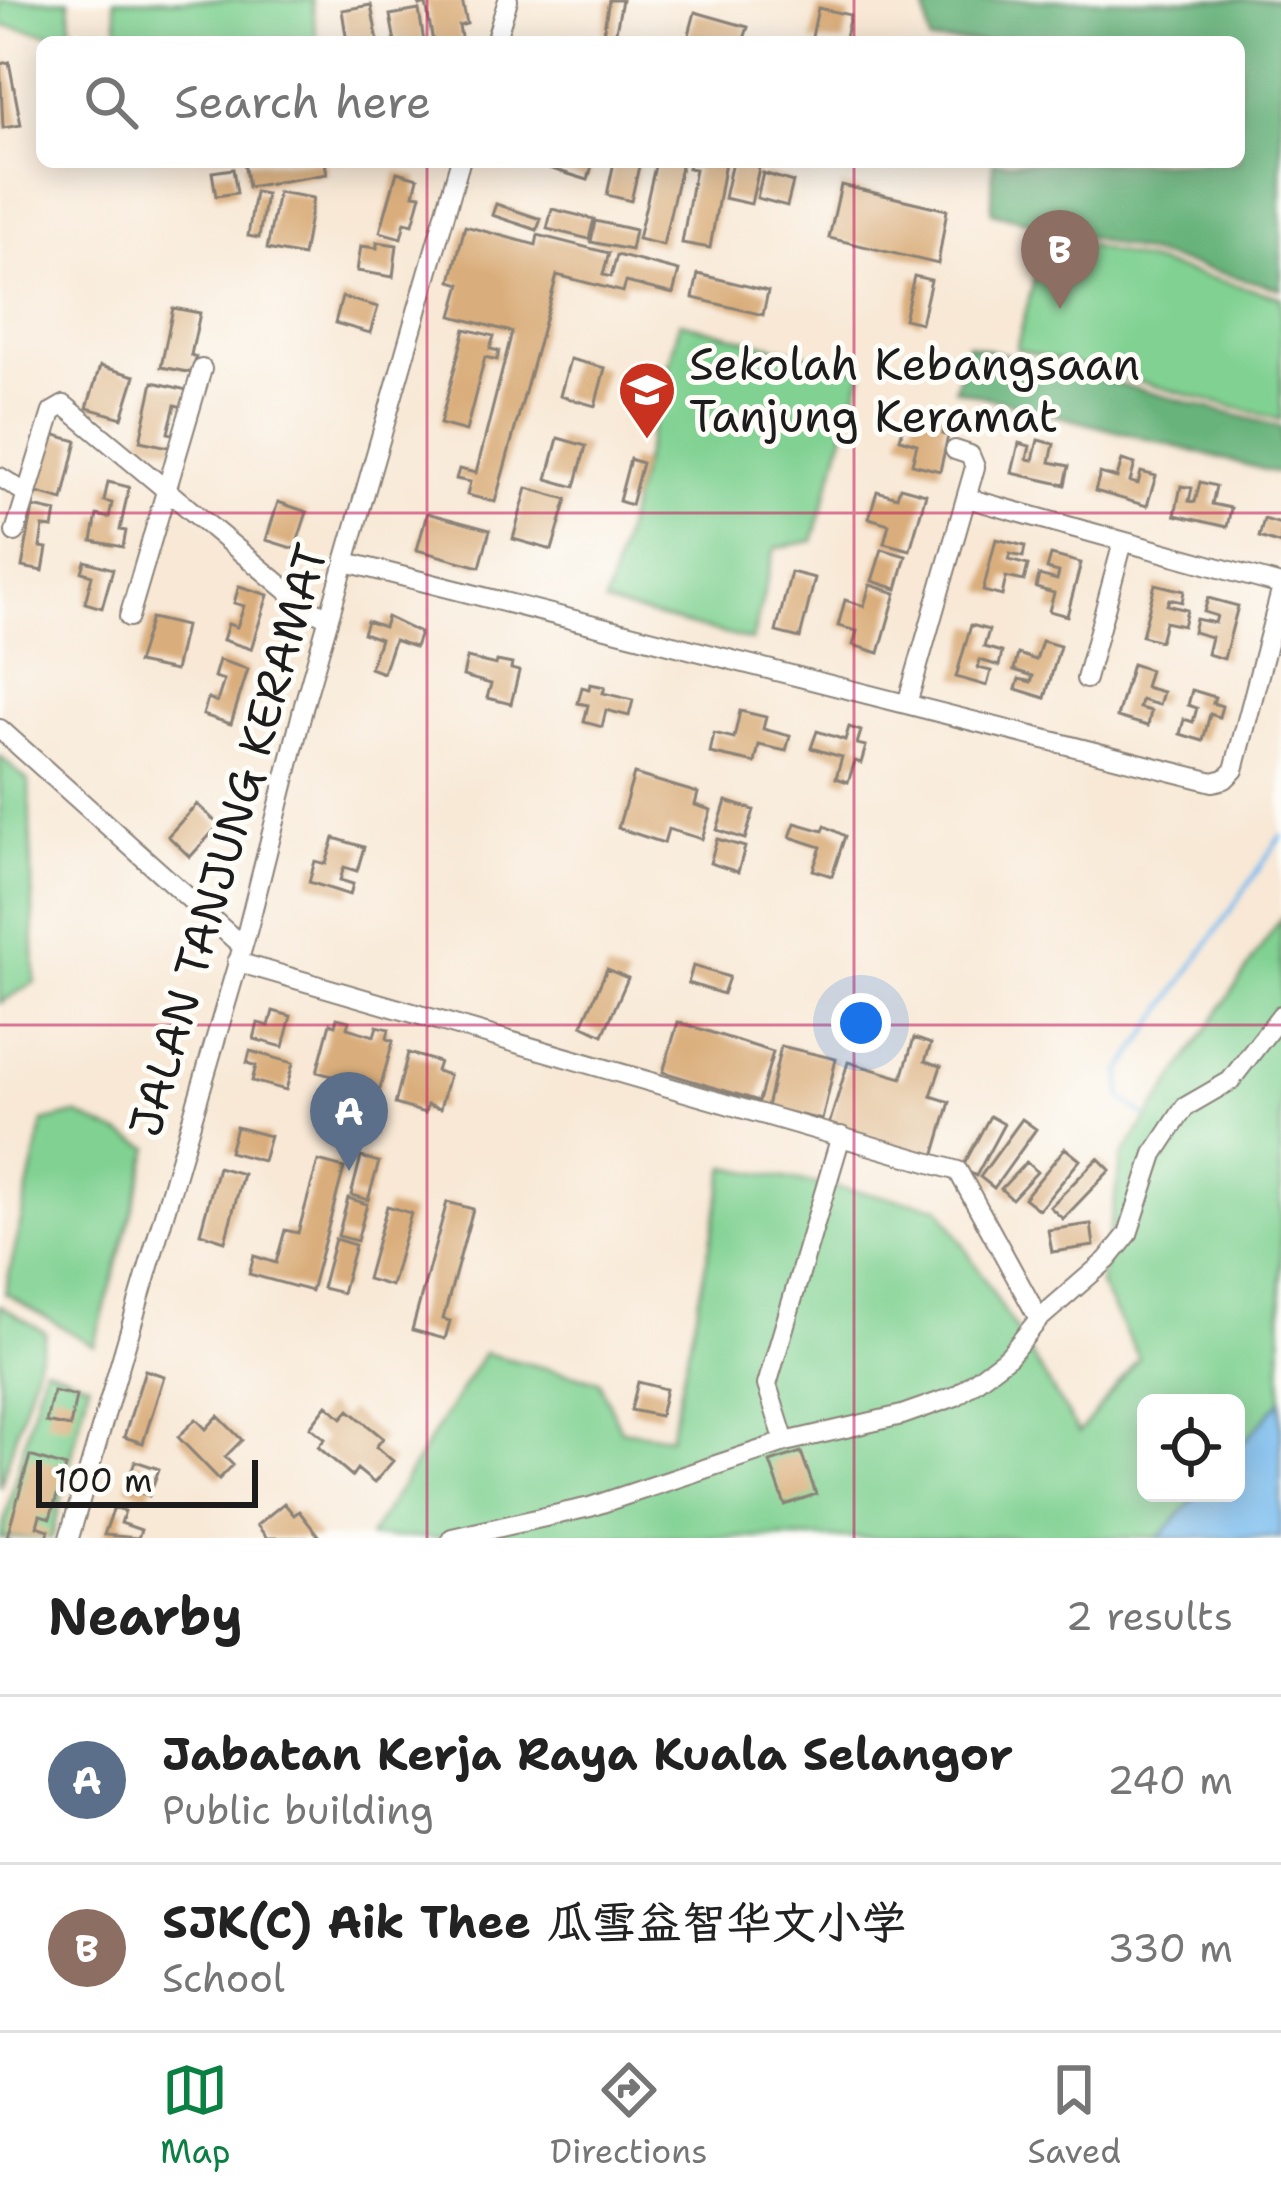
<!DOCTYPE html>
<meta charset="utf-8">
<style>
:root{--surface:#fff;--page:#f2f2f2;--text:#222;--muted:#767676;--line:#e0e0e0;--accent:#0b8043}
body{margin:0;font-family:"Shantell Sans","LXGW WenKai TC",sans-serif;background:var(--page);color:var(--text)}
.controls{position:absolute;right:36px;bottom:36px;display:grid;overflow:hidden;border-radius:18px;box-shadow:0 6px 30px #0003}
.controls button{width:108px;height:108px;display:grid;place-items:center;padding:0;border:0;border-bottom:3px solid var(--line);background:var(--surface);color:var(--text);font:60px sans-serif}
.scale{position:absolute;left:36px;bottom:30px;width:222px;box-sizing:border-box;padding-left:12px;border:6px solid #1c1c1c;border-top:0;font-size:33px;line-height:42px;white-space:nowrap;color:#1c1c1c;-webkit-text-stroke:9px #fdfcf7;paint-order:stroke}
.you{position:absolute;left:861px;top:1023px;width:42px;height:42px;margin:-30px;border:9px solid #fff;border-radius:50%;background:#1a73e8;box-shadow:0 0 0 18px #1a73e833}
.badge{display:grid;place-items:center;width:78px;height:78px;border-radius:50%;background:var(--accent);color:#fff;font-size:39px;font-weight:700}
.pin{position:absolute;translate:-50% -99px;filter:drop-shadow(0 3px 6px #0008)}
.pin::after{content:'';position:absolute;top:63px;width:42px;height:36px;background:inherit;clip-path:polygon(0 0,100% 0,50% 100%)}
.list{margin:0;padding:0;list-style:none}
h2{display:flex;justify-content:space-between;align-items:center;height:156px;margin:0;padding:0 48px;font-size:51px}
h2 small{font-size:39px;font-weight:400;color:var(--muted)}
.list li{display:grid;grid-template-columns:78px 1fr auto;gap:36px;align-items:center;box-sizing:border-box;height:168px;padding:0 48px;border-top:3px solid var(--line)}
.list b{display:block;font-size:45px;white-space:nowrap}
.list p{margin:0;font-size:39px;white-space:nowrap;color:var(--muted)}
.list em{font-size:39px;font-style:normal;color:var(--muted)}
.icon{flex:none;width:66px;height:66px;fill:none;stroke:currentColor;stroke-width:2;stroke-linecap:round;stroke-linejoin:round}
.map{position:relative;flex:none;width:1281px;height:1538px;overflow:hidden}
.search{position:absolute;background:var(--surface);box-shadow:0 6px 30px #0003;left:36px;right:36px;top:36px;height:132px;display:flex;align-items:center;gap:30px;box-sizing:border-box;padding:0 42px;border-radius:18px;color:var(--muted);font-size:45px}
.sheet{height:492px;background:var(--surface)}
nav{display:flex;justify-content:space-around;align-items:center;box-sizing:border-box;height:168px;border-top:3px solid var(--line);background:var(--surface);font-size:33px;color:var(--muted)}
nav a{display:grid;justify-items:center;gap:6px}
nav .on{color:var(--accent)}
.map>svg:first-child{display:block}
.green{fill:#80d192;stroke:#4e7657;stroke-width:3}
.forest{fill:#68b37c;stroke:#42684c;stroke-width:3}
.water{fill:#78bbee;stroke:#4a6c85;stroke-width:3}
.lines{fill:none;stroke-linecap:round;stroke-linejoin:round}
.stream{stroke:#78bbee;stroke-width:4.5}
.building{fill:#daae7c}
.minor-casing{stroke:#8a8278;stroke-width:22}
.minor{stroke:#fff;stroke-width:18}
.grid{fill:none;stroke:#c2185b;stroke-width:3;stroke-opacity:0.55}
.labels{text-anchor:middle;dominant-baseline:central;stroke-width:10;stroke-linejoin:round;paint-order:stroke}
.poi-label{font-size:45px;fill:#1c1c1c;stroke:#fdfcf7;text-anchor:start}
.street-label{font-size:45px;fill:#1c1c1c;stroke:#fdfcf7}
</style>
<div class="map">
<svg width="1281" height="1538" viewBox="0 0 1281 1538">
<rect width="100%" height="100%" fill="#fdfcf7"/>
<filter id="ink" filterUnits="userSpaceOnUse"><feTurbulence type="fractalNoise" baseFrequency=".00833" numOctaves="2"/><feDisplacementMap in="SourceGraphic" scale="24" xChannelSelector="R" yChannelSelector="G"/><feConvolveMatrix kernelMatrix="1 2 1 2 8 2 1 2 1" color-interpolation-filters="sRGB"/></filter>
<filter id="wash" filterUnits="userSpaceOnUse"><feTurbulence type="fractalNoise" baseFrequency=".004" numOctaves="4" result="noise"/><feDisplacementMap in="SourceGraphic" scale="48" xChannelSelector="R" yChannelSelector="G"/><feGaussianBlur stdDeviation="2.7" result="paint"/><feColorMatrix in="noise" values="0 0 0 0 0 0 0 0 0 0 0 0 0 0 0 0 0 1.4 0 .05"/><feComposite in="paint" operator="in"/></filter>
<g filter="url(#wash)">
<rect width="100%" height="100%" fill="#f8e8d5"/>
<path class="green" d="M0,0H69L72,38L0,25Z
M114,0H312L317,42H120Z
M1046,234L1281,297V420L1016,349Z
M680,322L863,370L813,541L775,548L752,641L605,604Z
M0,756L29,782L35,982L0,1003Z
M1281,918V1438L1236,1492V1403H1146V1493H1235L1197,1538L369,1537L484,1353L599,1381L621,1430L670,1437L726,1167L940,1207L1079,1433L1139,1358L1100,1285L1122,1157Z
M76,1114L150,1148L94,1346L5,1293L43,1122Z
M0,1305L46,1333L0,1488Z
M44,1366L89,1383L52,1538H0Z"/>
<path class="forest" d="M924,0H1281V289L992,212L993,162H1239V42H930Z
M967,344L1281,427V474L955,389Z"/>
<path class="water" d="M1281,1400V1538H1159L1199,1493H1236V1451Z"/>
<g class="lines">
<path class="stream" d="M1145,1116L1121,1097V1072L1281,836"/>
</g>
<g id="blocks">
<path class="building" d="M418,0H462L467,24L459,26L462,42H433L426,4L420,6Z
M609,0H622L615,36L603,34Z
M371,5L378,42H347L342,10Z
M818,8L850,15L844,42H811Z
M419,10L424,42H395L390,15Z
M695,12L748,27L743,42H687Z
M9,62L21,125L3,128L0,64Z
M244,162H325L327,174L248,187Z
M529,162H593L588,180Z
M614,162H640L631,201L607,195Z
M656,162H682L663,245L638,239Z
M689,162H725L710,248L682,243L695,169L688,168Z
M732,162L760,163L751,204L724,198Z
M233,169L237,193L216,196L212,172Z
M397,172L418,178L414,194L421,195L413,224L405,222L401,238L380,232Z
M763,173L793,182L787,206L757,198Z
M841,185L947,210L938,264L829,238Z
M255,192L266,194L259,238L248,236Z
M278,192L313,198L303,256L267,249Z
M496,204L541,219L537,230L492,215Z
M552,209L594,219L589,239L547,229Z
M595,221L635,230L631,250L591,242Z
M465,226L536,245L538,235L609,253L603,275L611,277L617,255L679,271L673,294L626,282L623,292L557,275L495,502L467,495L470,482L456,479L459,469L476,473L512,332L452,316L461,284L451,281Z
M377,242L397,245L393,277L357,271L361,246L377,248Z
M698,274L768,291L763,315L693,298Z
M914,276L931,280L921,323L904,319Z
M342,297L378,307L370,333L335,323Z
M173,308L200,313L191,355L196,357L193,373L161,367Z
M465,329L494,336L490,349L499,351L497,360L485,357L466,431L440,424Z
M570,359L605,368L595,406L560,396Z
M100,366L135,376L122,418L87,408Z
M153,382L187,390L183,407L175,405L168,433L176,435L173,448L140,441Z
M916,408L947,416L943,434L948,436L940,471L912,464L917,444L900,439L904,424L912,426Z
M52,434L77,441L63,500L37,493Z
M558,438L586,446L575,487L547,479Z
M1038,440L1054,444L1050,462L1069,466L1065,485L1012,473L1019,443L1030,446L1027,459L1033,460Z
M630,459L642,463L631,505L619,501Z
M1122,460L1135,464L1130,482L1138,484L1141,472L1156,476L1147,506L1095,491L1100,473L1117,478Z
M108,482L129,487L120,530L126,531L123,547L92,541L97,515L109,518L112,503L104,501Z
M1200,482L1216,486L1212,504L1231,508L1227,527L1175,515L1181,486L1192,488L1189,501L1195,502Z
M900,487L926,494L910,550L884,543L889,524L869,518L877,491L897,497Z
M527,488L567,499L552,550L513,539Z
M278,502L307,512L295,549L266,540Z
M33,507L56,512L53,528L43,527L40,547L47,548L43,571L22,567Z
M427,513L490,530L480,567L417,550Z
M1264,519L1281,524V544L1259,537Z
M996,539L1025,546L1023,557L1010,554L1008,560L1028,565L1024,581L1006,577L1002,596L983,591Z
M882,549L906,556L897,589L872,581Z
M1051,555L1081,563L1067,616L1049,611L1054,593L1036,588L1039,575L1057,580L1059,572L1047,569Z
M85,561L113,569L102,608L85,603L92,575L82,572Z
M791,572L815,578L800,638L776,632Z
M1155,584L1184,591L1182,602L1169,599L1167,605L1187,610L1183,626L1165,622L1160,641L1142,636Z
M870,585L896,593L879,653L853,645L857,631L838,626L845,600L864,606Z
M239,586L268,595L251,649L223,640L228,624L237,627L244,606L234,603Z
M1208,598L1238,606L1224,659L1207,654L1211,637L1193,632L1196,619L1215,623L1217,616L1204,612Z
M387,617L420,633L415,647L394,640L383,673L370,668L380,639L363,633L367,621L384,627Z
M151,618L185,626L175,671L137,663Z
M971,625L989,630L984,647L1002,652L999,666L980,660L978,668L991,671L987,686L956,677Z
M1042,641L1060,646L1045,698L1016,689L1019,679L1031,682L1033,676L1014,670L1018,654L1036,660Z
M467,658L496,665L497,661L512,664L511,669L519,671L511,704L487,698L491,684L463,676Z
M219,660L248,669L231,724L203,715L208,698L217,702L224,680L214,677Z
M1132,664L1150,670L1145,687L1163,692L1159,705L1141,700L1139,708L1151,711L1148,726L1117,717Z
M590,684L605,687L603,693L633,700L629,716L606,710L602,727L584,722L588,705L578,703L582,687L589,689Z
M1192,690L1215,697L1213,703L1222,706L1219,717L1210,714L1203,741L1180,734L1184,719L1193,722L1197,708L1188,705Z
M740,711L766,717L763,729L790,736L786,751L759,745L755,763L710,753L714,733L734,738Z
M849,727L861,731L857,744L866,746L861,763L855,761L848,782L836,778L842,757L811,748L817,731L845,740Z
M634,774L698,793L695,805L711,810L702,839L668,829L664,843L618,828Z
M726,801L754,810L745,839L717,830Z
M197,804L219,825L190,857L168,836Z
M795,823L823,831L825,826L845,836L832,876L813,870L821,847L790,837Z
M334,838L364,847L357,871L344,867L340,880L353,884L350,895L309,882L315,861L326,864Z
M717,839L745,847L738,872L710,863Z
M693,966L729,977L723,994L688,983Z
M607,969L628,978L603,1035L582,1025Z
M273,1011L291,1016L283,1047L254,1039L258,1023L269,1026Z
M337,1018L349,1021L347,1028L374,1036L377,1026L389,1029L387,1039L393,1041L380,1089L317,1072L330,1023L335,1025Z
M678,1022L773,1052L759,1101L663,1072Z
M914,1038L931,1044L925,1061L941,1066L931,1096L950,1102L933,1160L828,1128L848,1062L902,1078Z
M781,1046L836,1059L822,1120L767,1107Z
M250,1051L293,1063L286,1090L252,1081L256,1066L247,1063Z
M408,1053L439,1062L436,1071L449,1075L440,1109L427,1105L425,1113L395,1104Z
M990,1116L1004,1124L976,1176L962,1168Z
M1022,1119L1036,1129L994,1188L980,1177Z
M236,1127L270,1136L263,1161L229,1152Z
M1065,1148L1080,1160L1039,1210L1024,1198Z
M361,1157L379,1162L368,1200L351,1195Z
M1098,1158L1110,1170L1063,1219L1050,1207Z
M318,1161L344,1168L311,1291L249,1274L254,1256L276,1263L285,1230L298,1233Z
M1026,1162L1037,1172L1012,1199L1001,1189Z
M218,1167L243,1174L225,1241L200,1233Z
M348,1198L367,1204L357,1241L338,1236Z
M447,1202L473,1209L443,1319L450,1321L445,1339L412,1330Z
M387,1206L411,1213L391,1286L367,1279Z
M1091,1224L1094,1246L1052,1252L1048,1230Z
M335,1239L355,1245L342,1293L322,1288Z
M145,1370L164,1376L143,1443L124,1437Z
M638,1382L666,1389L660,1416L631,1410Z
M53,1391L76,1396L70,1427L46,1422Z
M327,1405L342,1418L349,1410L383,1438L376,1447L393,1461L374,1483L357,1469L352,1476L318,1447L325,1439L310,1427Z
M218,1416L242,1440L225,1457L233,1465L219,1479L178,1437L196,1419L206,1429Z
M801,1452L816,1494L785,1505L770,1462Z
M30,1456L66,1467L50,1518L40,1515L37,1526L49,1530L47,1538L7,1536Z
M135,1461L159,1469L149,1496L126,1487Z
M284,1503L294,1515L299,1511L320,1538H267L257,1525Z
M114,1507L125,1511L121,1523L141,1530L138,1538L104,1535Z"/>
</g>
</g>
<g filter="url(#ink)">
<use href="#blocks" fill-opacity="0" stroke="#8a8278" stroke-width="3"/>
<g class="lines">
<defs>
<path id="minor" d="M495,42L508,0
M0,477L27,494
M967,498L1281,585
M15,532L52,412L64,405L307,607L328,618
M346,562L1213,782L1225,779L1234,770L1281,591
M129,617L202,369
M1086,679L1123,542
M907,704L975,467L970,455L955,450
M0,729L242,946
M237,962L958,1171L1039,1319
M785,1442L767,1385L841,1136
M69,1538L247,932L305,701L460,162
M452,1538L590,1507L785,1442L902,1415L956,1396L1009,1356L1039,1319L1107,1260L1128,1234L1154,1154L1185,1107L1230,1081L1281,1015"/>
</defs>
<use href="#minor" class="minor-casing"/>
<use href="#minor" class="minor"/>
</g>
</g>
<path class="grid" d="M427,0V42M854,0V42M427,162V1538M854,162V1538M0,513H1281M0,1025H1281"/>
<defs>
<symbol id="school-pin" viewBox="-11 -11 22 30"><path d="M0 17L-7.5 6A9.5 9.5 0 1 1 7.5 6Z" fill="#c8321e" stroke="#fdfcf7"/><path d="M0-5L7-2L0 1L-7-2ZM-4 1L0 2.5L4 1V4Q0 6-4 4Z" fill="#fff"/></symbol>
</defs>
<g fill-rule="evenodd">
<use href="#school-pin" x="614" y="357" width="66" height="90"/>
</g>
<g class="labels">
<g class="poi-label">
<text x="689" y="364">Sekolah Kebangsaan<tspan x="689" dy="52">Tanjung Keramat</tspan></text>
</g>
<g class="street-label">
<text transform="translate(228 840) rotate(-74)">JALAN TANJUNG KERAMAT</text>
</g>
</g>
</svg>
<div class="controls">
<button><svg class="icon" aria-label="locate" viewBox="0 0 24 24"><circle cx="12" cy="12" r="6"/><path d="M12 2v4M12 18v4M2 12h4M18 12h4"/></svg></button>
</div>
<div class="scale">100 m</div>
<div class="you"></div>
<div class="pin badge" style="left:349px;top:1171px;background:#5c6f8a">A</div>
<div class="pin badge" style="left:1060px;top:309px;background:#8d6e63">B</div>
<div class="search"><svg class="icon" aria-label="search" viewBox="0 0 24 24"><circle cx="10" cy="10" r="6"/><path d="M15 15l6 6"/></svg>Search here</div>
</div>
<section class="sheet">
<h2>Nearby<small>2 results</small></h2>
<ul class="list">
<li><span class="badge" style="background:#5c6f8a">A</span><div><b>Jabatan Kerja Raya Kuala Selangor</b><p>Public building</p></div><em>240 m</em></li>
<li><span class="badge" style="background:#8d6e63">B</span><div><b>SJK(C) Aik Thee 瓜雪益智华文小学</b><p>School</p></div><em>330 m</em></li>
</ul>
</section>
<nav>
<a class="on"><svg class="icon" aria-label="map" viewBox="0 0 24 24"><path d="M3 6l6-2 6 2 6-2v14l-6 2-6-2-6 2zM9 4v14M15 6v14"/></svg>Map</a>
<a><svg class="icon" aria-label="directions" viewBox="0 0 24 24"><path d="M12 3l9 9-9 9-9-9zM9 14v-3h6M13 9l2 2-2 2"/></svg>Directions</a>
<a><svg class="icon" aria-label="saved" viewBox="0 0 24 24"><path d="M7 4h10v16l-5-4-5 4z"/></svg>Saved</a>
</nav>
